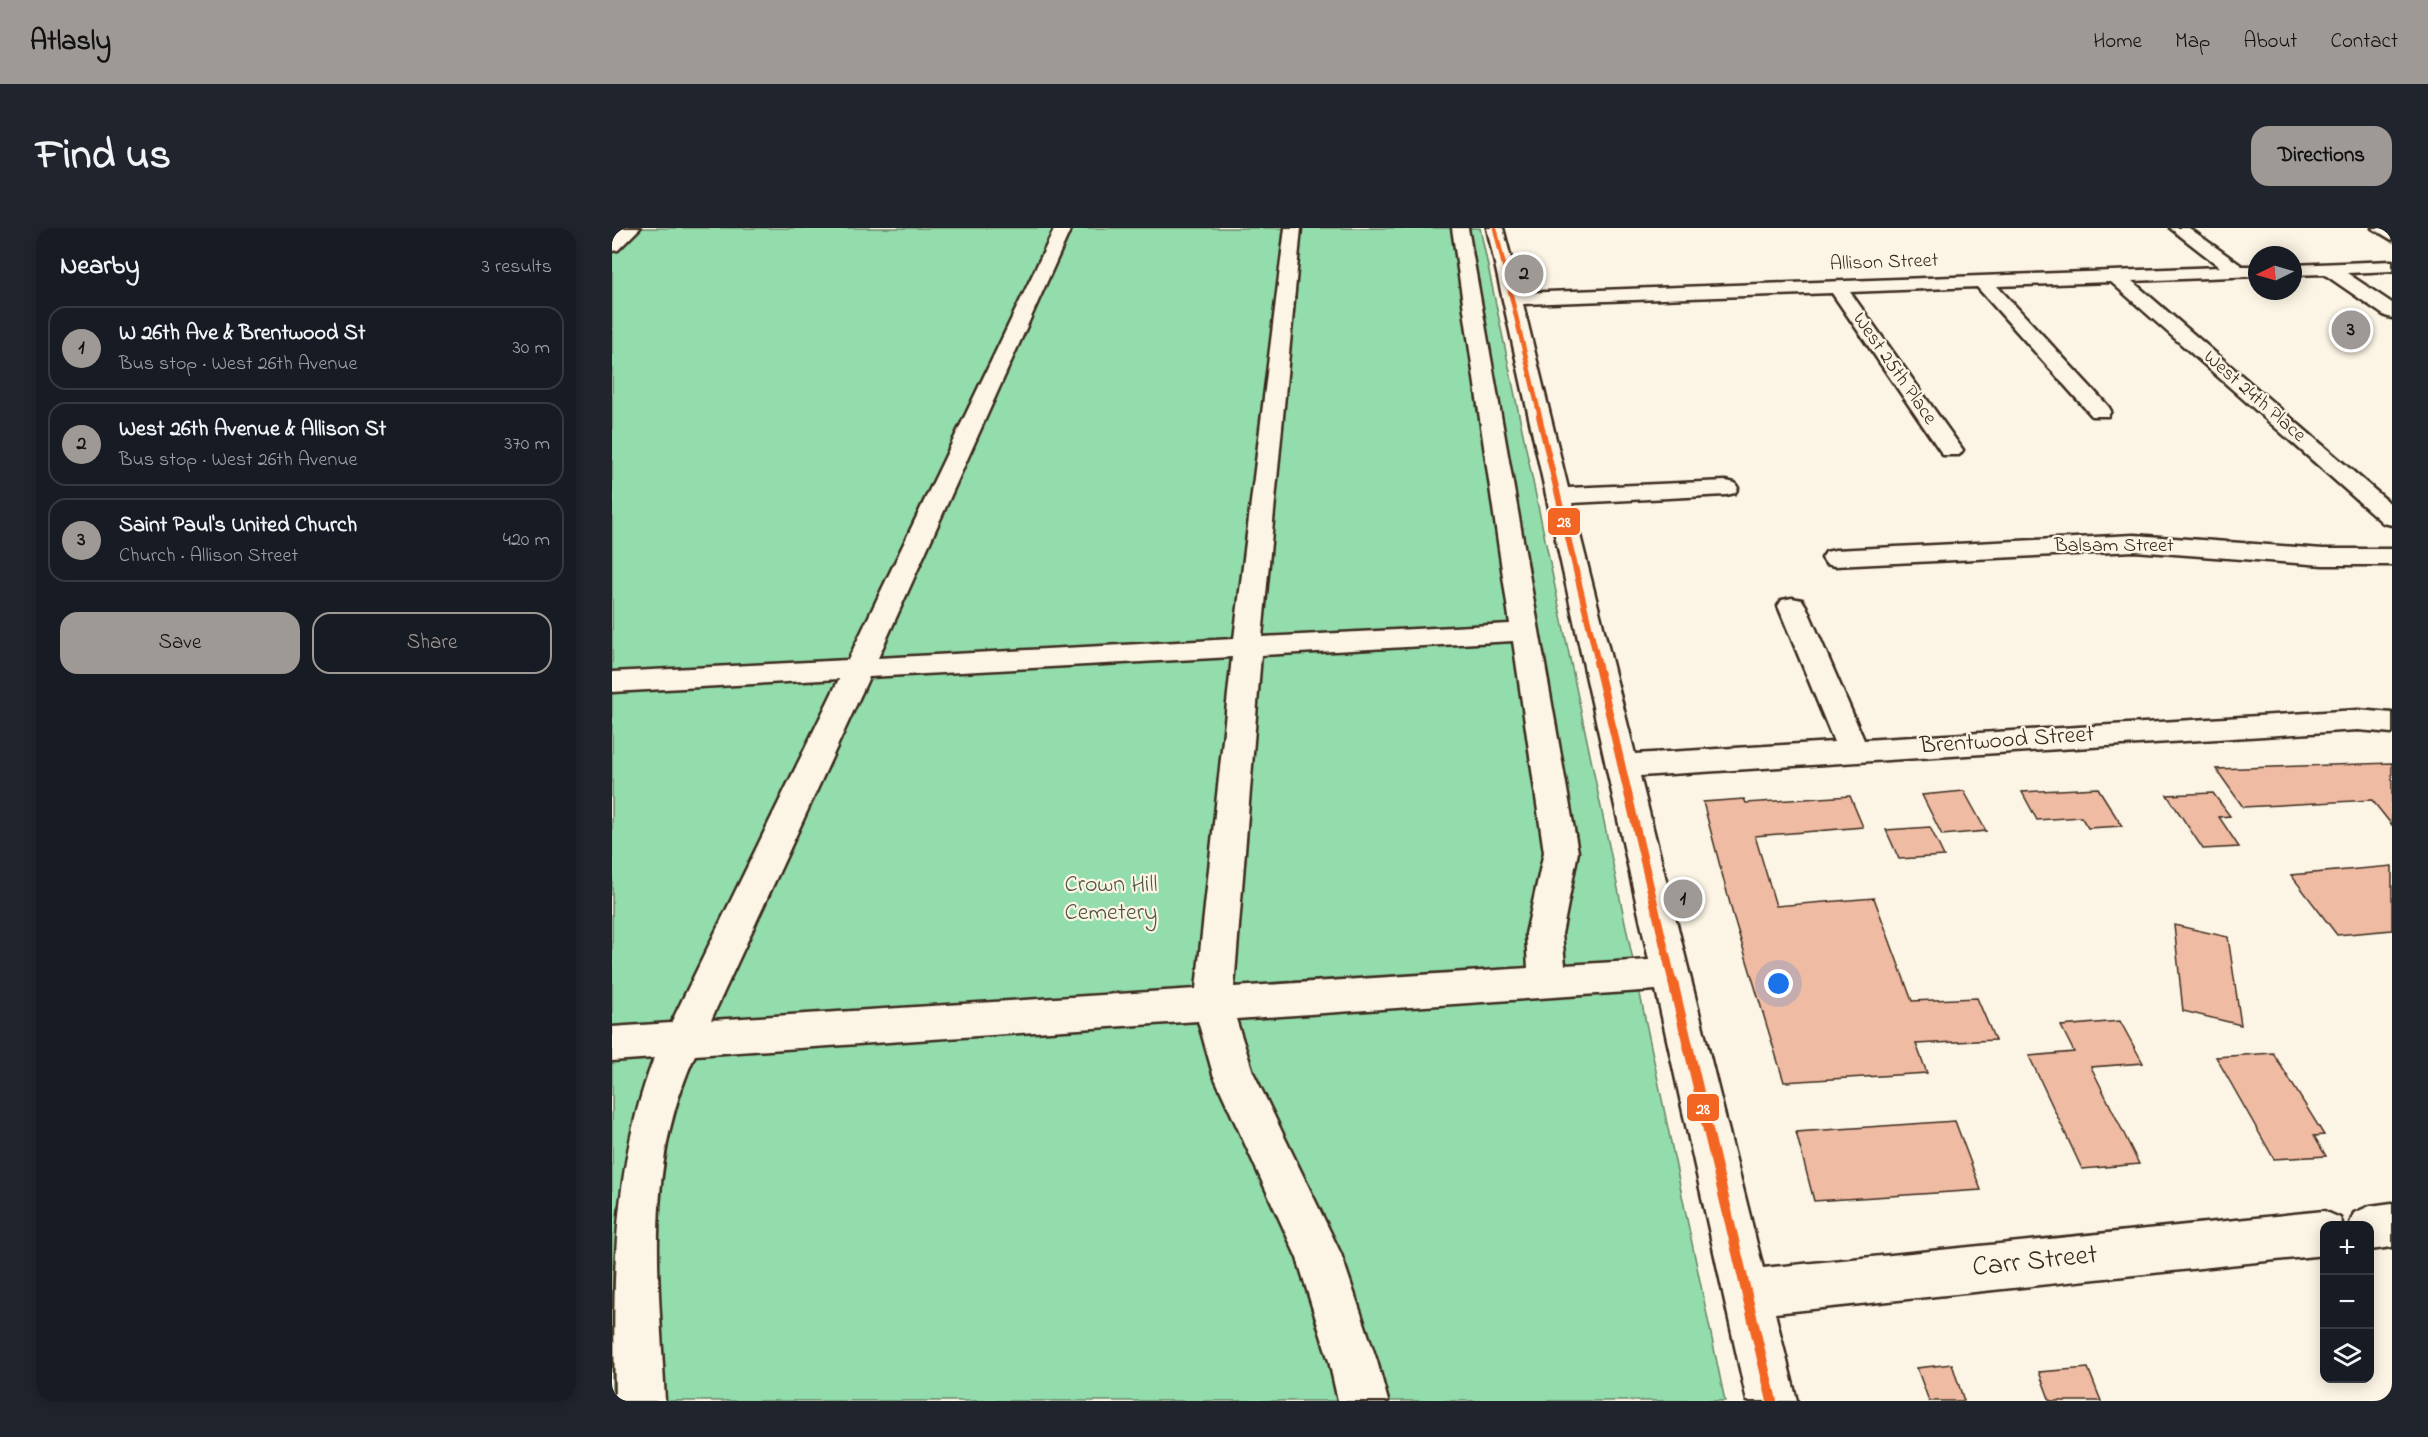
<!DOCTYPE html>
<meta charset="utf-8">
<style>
:root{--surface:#171b24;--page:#20242c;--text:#f1f3f6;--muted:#9ea1a6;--line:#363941;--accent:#9f9995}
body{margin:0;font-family:"Indie Flower",sans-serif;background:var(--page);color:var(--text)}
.controls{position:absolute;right:18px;bottom:18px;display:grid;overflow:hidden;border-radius:12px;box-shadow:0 3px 15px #0003}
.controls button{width:54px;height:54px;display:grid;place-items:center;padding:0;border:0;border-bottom:2px solid var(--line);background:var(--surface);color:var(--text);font:30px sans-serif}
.compass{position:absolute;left:1636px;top:18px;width:54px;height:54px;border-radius:50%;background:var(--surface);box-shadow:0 3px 15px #0003;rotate:265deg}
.you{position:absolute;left:1167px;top:756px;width:21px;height:21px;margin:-15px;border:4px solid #fff;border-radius:50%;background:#1a73e8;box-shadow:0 0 0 9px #1a73e833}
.badge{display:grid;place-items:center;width:39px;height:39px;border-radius:50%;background:var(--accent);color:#111;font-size:20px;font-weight:700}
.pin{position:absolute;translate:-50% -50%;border:3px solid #fff;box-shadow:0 2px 6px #0006}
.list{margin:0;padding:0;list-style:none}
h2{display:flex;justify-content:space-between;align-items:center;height:78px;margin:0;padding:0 24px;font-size:26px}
h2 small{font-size:20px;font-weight:400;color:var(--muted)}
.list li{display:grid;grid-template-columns:39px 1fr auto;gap:18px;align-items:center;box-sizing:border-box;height:84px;margin:0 12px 12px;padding:0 12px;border:2px solid var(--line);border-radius:18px}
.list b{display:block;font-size:22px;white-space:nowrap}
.list p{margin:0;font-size:20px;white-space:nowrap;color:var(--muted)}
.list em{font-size:20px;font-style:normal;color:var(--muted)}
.actions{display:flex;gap:12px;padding:18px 24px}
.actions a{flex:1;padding:14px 0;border:2px solid var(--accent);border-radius:18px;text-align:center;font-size:21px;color:var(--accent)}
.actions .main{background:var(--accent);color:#111}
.icon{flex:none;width:33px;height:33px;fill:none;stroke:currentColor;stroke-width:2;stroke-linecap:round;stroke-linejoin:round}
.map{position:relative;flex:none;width:1780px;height:1173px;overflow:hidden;border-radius:18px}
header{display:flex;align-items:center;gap:36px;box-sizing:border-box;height:84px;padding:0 30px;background:var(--accent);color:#111}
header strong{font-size:28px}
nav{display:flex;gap:33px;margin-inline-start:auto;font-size:21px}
.intro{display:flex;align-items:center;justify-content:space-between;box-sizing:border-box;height:144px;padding:0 36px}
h1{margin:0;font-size:42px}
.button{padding:15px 27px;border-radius:18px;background:var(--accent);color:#111;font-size:21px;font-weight:700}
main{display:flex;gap:36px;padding:0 36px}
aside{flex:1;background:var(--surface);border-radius:18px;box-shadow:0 3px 15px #0003}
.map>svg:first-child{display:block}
.green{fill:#93dcac;stroke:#678365;stroke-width:1.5}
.building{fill:#efbba2;stroke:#3b2a1e;stroke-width:1.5}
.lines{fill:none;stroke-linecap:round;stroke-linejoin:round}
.minor-casing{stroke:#3b2a1e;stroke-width:5}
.minor{fill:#fcf5e5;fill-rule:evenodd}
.bus-1-far3-casing{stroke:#fcf5e5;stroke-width:8}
.bus-1-far2-casing{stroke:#fcf5e5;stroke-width:10}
.bus-1-far1-casing{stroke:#fcf5e5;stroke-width:12}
.bus-1-casing{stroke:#fcf5e5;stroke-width:14}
.bus-1-far3{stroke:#f26522;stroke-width:4.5}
.bus-1-far2{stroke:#f26522;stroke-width:6}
.bus-1-far1{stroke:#f26522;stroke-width:8}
.bus-1{stroke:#f26522;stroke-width:10}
.labels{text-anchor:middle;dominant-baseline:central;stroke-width:4.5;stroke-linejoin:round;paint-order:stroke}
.far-street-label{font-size:20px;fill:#3b2a1e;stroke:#fcf5e5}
.street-label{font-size:24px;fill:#3b2a1e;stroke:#fcf5e5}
.park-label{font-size:24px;fill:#515642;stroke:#fcf5e5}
.near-street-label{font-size:28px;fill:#3b2a1e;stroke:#fcf5e5}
.line-badge{stroke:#fcf5e5;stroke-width:2}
.badge-label{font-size:16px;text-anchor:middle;font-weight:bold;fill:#fff}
</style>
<header>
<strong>Atlasly</strong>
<nav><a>Home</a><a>Map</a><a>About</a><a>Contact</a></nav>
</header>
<div class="intro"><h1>Find us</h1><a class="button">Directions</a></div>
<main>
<aside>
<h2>Nearby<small>3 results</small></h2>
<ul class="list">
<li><span class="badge">1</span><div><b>W 26th Ave &amp; Brentwood St</b><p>Bus stop · West 26th Avenue</p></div><em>30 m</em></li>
<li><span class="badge">2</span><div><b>West 26th Avenue &amp; Allison St</b><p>Bus stop · West 26th Avenue</p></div><em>370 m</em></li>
<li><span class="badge">3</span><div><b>Saint Paul's United Church</b><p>Church · Allison Street</p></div><em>420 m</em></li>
</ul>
<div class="actions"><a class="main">Save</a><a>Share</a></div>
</aside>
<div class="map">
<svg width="1780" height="1173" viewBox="0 0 1780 1173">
<rect width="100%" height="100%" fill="#fcf5e5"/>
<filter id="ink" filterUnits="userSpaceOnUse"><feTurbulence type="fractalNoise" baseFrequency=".0167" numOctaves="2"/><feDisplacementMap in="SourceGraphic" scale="12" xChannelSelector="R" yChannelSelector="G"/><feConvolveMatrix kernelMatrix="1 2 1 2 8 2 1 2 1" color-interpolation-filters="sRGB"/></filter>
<g filter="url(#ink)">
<path class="green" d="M0,0H868L1113,1173H0Z"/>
<path class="building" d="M1780,535V597L1760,572L1631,579L1604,541Z
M1486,560L1510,598L1476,600L1469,589L1425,592L1410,564Z
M1352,563L1374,603L1330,607L1310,567Z
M1601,565L1618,588L1607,589L1627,619L1591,621L1555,567Z
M1238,568L1251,599L1143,608L1164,678L1262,670L1300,773L1365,770L1383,812L1304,816L1315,845L1172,854L1121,687L1091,574L1132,571L1134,575Z
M1318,599L1332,628L1287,631L1274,602Z
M1780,638V702L1725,707L1679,647Z
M1562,697L1616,709L1629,797L1571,783Z
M1508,793L1531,835L1479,839L1527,936L1470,941L1417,828L1462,824L1449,798Z
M1661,825L1712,907L1702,908L1714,928L1662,931L1604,829Z
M1343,893L1369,962L1202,973L1184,904Z
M1340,1136L1352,1173H1317L1305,1140Z
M1476,1140L1489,1173H1438L1427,1144Z"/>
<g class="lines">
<defs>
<path id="minor" d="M10,0H28L6,22L0,23V9Z
M443,0H459L266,430L622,411L673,0H689L650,409L898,396L840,0H856L966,624L950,706L953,737L1037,732L875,0H891L908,65L1608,39L1558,0H1577L1630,38H1645V48L1520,53L1780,277V297L1771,295L1499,54L1385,58L1496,178L1499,183L1496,188H1480L1365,59L1238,64L1351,222L1347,227H1331L1220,65L911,76L956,260L1114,253L1123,255L1126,260L1123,265L1114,267L960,275L1023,526L1222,514L1166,378L1170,372L1180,370L1190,372L1194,378L1252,512L1746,482L1780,485V505L1746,502L1028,548L1151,1040L1712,983L1728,990L1731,998H1712V1027L1163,1085L1185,1173H1135L1044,762L624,791L641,844L729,1026L765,1133L776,1173H726L717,1133L685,1030L601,846L586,793L83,827C31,941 47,1053 53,1173H3C1,1056 0,939 42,830L0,833V799L59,795L227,451L0,464V444L236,432ZM901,413L932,624L914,706L916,740L622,759L649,427ZM620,429L584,761L99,792L257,449Z
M1760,0H1780V12Z
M1780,33V43L1735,45L1780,75V90L1773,88L1712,46L1681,47V37Z
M1522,307L1711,321H1780V337H1711L1522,323L1223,338L1214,336L1210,330L1214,324L1223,322Z
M1780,975V1019L1758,1022V998H1737L1742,985L1758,978Z"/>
</defs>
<use href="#minor" class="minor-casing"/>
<use href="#minor" class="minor"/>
<defs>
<path id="bus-1-far3" d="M883,0L928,189"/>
<path id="bus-1-far2" d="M927,188L986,435"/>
<path id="bus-1-far1" d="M985,434L1061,756"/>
<path id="bus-1" d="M1061,754L1160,1173"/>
</defs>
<use href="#bus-1-far3" class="bus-1-far3-casing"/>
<use href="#bus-1-far2" class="bus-1-far2-casing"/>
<use href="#bus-1-far1" class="bus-1-far1-casing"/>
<use href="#bus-1" class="bus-1-casing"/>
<use href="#bus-1-far3" class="bus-1-far3"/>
<use href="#bus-1-far2" class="bus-1-far2"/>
<use href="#bus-1-far1" class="bus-1-far1"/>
<use href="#bus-1" class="bus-1"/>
</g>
</g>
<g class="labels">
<g class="far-street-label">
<text transform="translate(1272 35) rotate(-2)">Allison Street</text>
<text transform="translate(1282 141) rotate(55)">West 25th Place</text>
<text transform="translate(1642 169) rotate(41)">West 24th Place</text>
<text x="1502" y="318">Balsam Street</text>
</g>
<g class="street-label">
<text transform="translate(1395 513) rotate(-4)">Brentwood Street</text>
</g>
<g class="park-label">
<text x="499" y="657">Crown Hill<tspan x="499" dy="28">Cemetery</tspan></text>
</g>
<g class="near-street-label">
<text transform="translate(1423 1034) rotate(-6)">Carr Street</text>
</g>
</g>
<g class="line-badge">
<rect x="935" y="279" width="34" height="29" rx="6" fill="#f26522"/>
<rect x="1074" y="865" width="34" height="29" rx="6" fill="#f26522"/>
</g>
<g class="badge-label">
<text x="952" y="299">28</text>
<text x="1091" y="886">28</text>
</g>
</svg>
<div class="controls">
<button>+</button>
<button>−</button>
<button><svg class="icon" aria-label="layers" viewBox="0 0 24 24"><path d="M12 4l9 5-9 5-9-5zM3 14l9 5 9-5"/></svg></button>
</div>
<svg class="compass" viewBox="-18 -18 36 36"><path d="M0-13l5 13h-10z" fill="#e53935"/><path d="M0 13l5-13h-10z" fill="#9ea1a6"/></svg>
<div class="you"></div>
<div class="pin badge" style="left:1071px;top:671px">1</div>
<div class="pin badge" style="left:912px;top:46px">2</div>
<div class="pin badge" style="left:1739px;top:102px">3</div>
</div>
</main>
